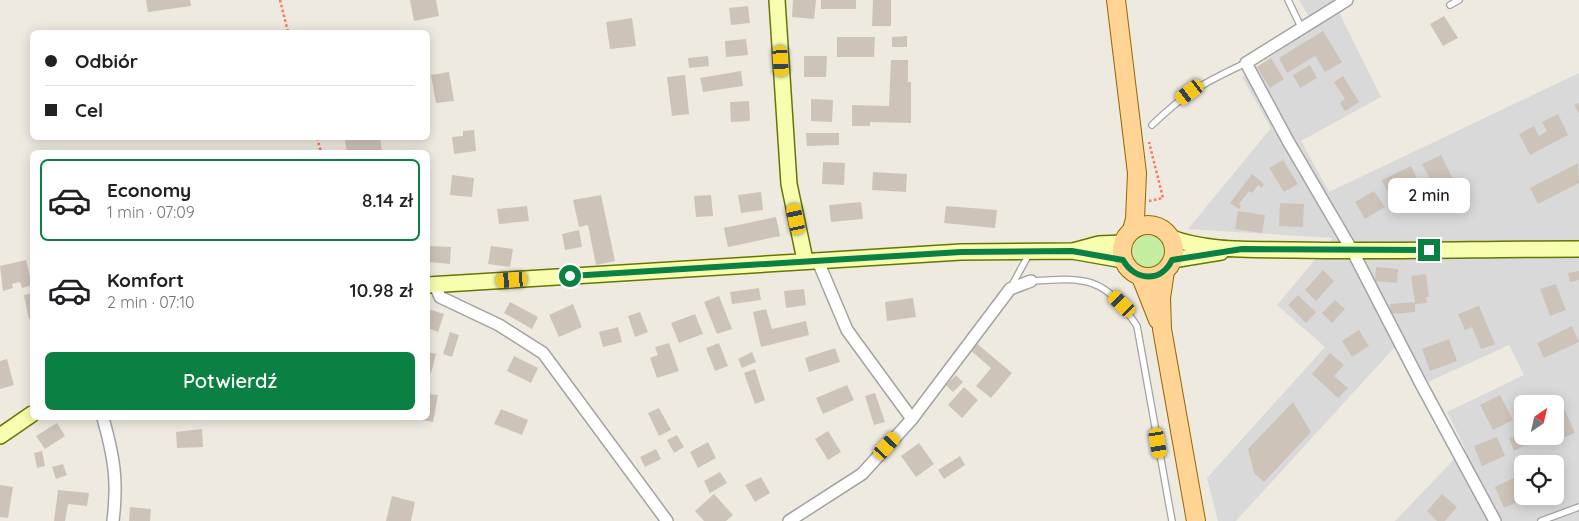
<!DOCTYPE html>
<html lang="pl">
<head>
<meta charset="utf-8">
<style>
  :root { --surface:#fff; --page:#f2f2f2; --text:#202124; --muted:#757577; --line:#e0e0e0; --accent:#0b8043 }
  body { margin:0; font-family:Quicksand,sans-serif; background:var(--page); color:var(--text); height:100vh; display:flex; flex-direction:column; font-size:19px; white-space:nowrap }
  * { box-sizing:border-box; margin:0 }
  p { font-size:16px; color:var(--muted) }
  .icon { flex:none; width:28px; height:28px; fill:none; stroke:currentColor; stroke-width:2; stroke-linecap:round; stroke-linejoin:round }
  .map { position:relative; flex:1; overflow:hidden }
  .drawer { position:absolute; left:30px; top:150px; width:400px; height:270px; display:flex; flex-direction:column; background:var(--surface); border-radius:8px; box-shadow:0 2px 12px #0003 }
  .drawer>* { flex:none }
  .top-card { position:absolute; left:30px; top:30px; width:400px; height:110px; border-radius:8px; box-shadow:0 2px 12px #0003; display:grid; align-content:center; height:110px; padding:0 15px; background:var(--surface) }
  .needle { width:32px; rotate:34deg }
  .controls { position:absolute; left:1514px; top:395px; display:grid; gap:10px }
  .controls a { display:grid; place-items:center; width:50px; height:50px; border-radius:8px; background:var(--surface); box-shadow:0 2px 12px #0003; font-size:25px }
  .end { position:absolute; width:22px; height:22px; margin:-11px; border:6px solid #0b8043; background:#fff; box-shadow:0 0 0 2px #fff }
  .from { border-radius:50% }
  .bubble { position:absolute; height:35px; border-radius:8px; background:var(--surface); box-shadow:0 2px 12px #0003; font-size:16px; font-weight:600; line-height:35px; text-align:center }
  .car { position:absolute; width:15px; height:30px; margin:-15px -8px; border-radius:6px; box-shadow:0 0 4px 1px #0007; background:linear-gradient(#f5c518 24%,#345 0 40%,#f5c518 0 76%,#345 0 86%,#f5c518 0) }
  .top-card b { display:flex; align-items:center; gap:18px; height:48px; font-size:19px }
  .top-card b+b { border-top:1px solid var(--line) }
  .top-card i { width:12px; height:12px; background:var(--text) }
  ul { padding:9px 0 0; list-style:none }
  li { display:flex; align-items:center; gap:15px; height:82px; margin:0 10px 8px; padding:0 5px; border:2px solid transparent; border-radius:8px }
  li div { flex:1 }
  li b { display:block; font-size:19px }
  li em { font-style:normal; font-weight:600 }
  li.selected { border-color:var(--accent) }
  li>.icon { width:45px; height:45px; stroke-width:1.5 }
  .action { display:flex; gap:10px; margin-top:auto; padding:10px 15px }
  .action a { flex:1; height:58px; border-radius:8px; background:var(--accent); color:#fff; font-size:20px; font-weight:600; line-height:58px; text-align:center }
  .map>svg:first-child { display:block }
</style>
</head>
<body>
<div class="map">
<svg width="1579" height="521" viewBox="0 0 1579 521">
  <rect width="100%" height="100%" fill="#eeeae0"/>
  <!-- residential -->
  <path fill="#dad9d9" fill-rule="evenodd" d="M1299 0H1333L1381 97 1301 141 1329 192 1579 73V521H1395L1465 448 1447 412 1524 375 1509 345 1428 382 1404 337 1236 521H1218L1207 478 1325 347 1277 305 1333 238 1188 229 1271 128 1242 77 1314 26ZM1522 404H1555V436H1522ZM1522 464H1555V496H1522Z"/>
  <!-- grass -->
  <path fill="#c5eda2" d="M1129 251a19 19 0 1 1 38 0a19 19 0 1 1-38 0Z"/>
  <!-- building -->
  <path fill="#cec3b9" d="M146 0H190L191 6 148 12Z
    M410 0H436L439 16 414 21Z
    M793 0H816L814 19 792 17Z
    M821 0H856V9H821Z
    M873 0H891V26H872Z
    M748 6 750 23 731 25 729 8Z
    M1444 16 1458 38 1443 46 1430 24Z
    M632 18 636 46 610 49 606 22Z
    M1323 31 1342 62 1325 72 1315 56 1287 73 1279 58Z
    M907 36V47H892V37Z
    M837 37H875L874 57H837Z
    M746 39 748 55 726 57 725 41Z
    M708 56 709 66 689 68 688 58Z
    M804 56H827L826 77H804Z
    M1271 58 1284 79 1270 88 1257 67Z
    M891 60H908V82H911V123L870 122V126H852V105L889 106Z
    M1310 65 1317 78 1300 88 1293 75Z
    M741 71 743 86 703 92 700 78Z
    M449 72 454 101 436 103 431 75Z
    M685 75 689 114 672 116 667 77Z
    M1343 76 1359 102 1345 111 1340 103 1345 99 1334 82Z
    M811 99 833 100 832 122 811 121Z
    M749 101 750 121 731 122 730 102Z
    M1579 103V114L1574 105Z
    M1558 114 1568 135 1530 155 1519 134 1534 126 1539 136 1547 131 1542 122Z
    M474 130 476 151 454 154 452 137 463 136V131Z
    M806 133H839V145L807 146Z
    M363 138H380L382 152H347L345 140Z
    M1441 155 1456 185 1438 194 1422 164Z
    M1283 160 1298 184 1284 192 1269 168Z
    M823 162 845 163 844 185 822 184Z
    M1578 163 1579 183 1538 204 1530 188Z
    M1411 166 1419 183 1390 197 1382 180Z
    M873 172 907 174 906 192 872 190Z
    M1252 174 1264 184 1262 188 1258 185 1252 193 1249 191 1239 204 1241 206 1239 209 1230 203Z
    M452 175 474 178 472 197 450 195Z
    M1374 191 1385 207 1365 219 1355 202Z
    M761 192 763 210 741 213 738 195Z
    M601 195 615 261 596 265 588 225 579 227 573 200Z
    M711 195 713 216 696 217 694 196Z
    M861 202 863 219 831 222 829 205Z
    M1280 203 1304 204 1303 227 1279 226Z
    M527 206 529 221 499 224 497 209Z
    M946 206 997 210 995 228 944 223Z
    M1238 211 1265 215 1262 233 1235 229Z
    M776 217 780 236 728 247 724 228Z
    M579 230 582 247 565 250 562 234Z
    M429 246 451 247 450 264 428 262Z
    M491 246 513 249 510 267 488 264Z
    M26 260 32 285 22 288 20 282 12 284 13 288 3 291 0 266Z
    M1376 267 1398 269 1397 283 1375 281Z
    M1323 270 1334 281 1316 301 1305 290Z
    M1579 271V280L1570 282 1568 273Z
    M1426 274 1429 297H1426L1427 303 1415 304V312L1391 314 1390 304 1415 302 1411 276Z
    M1556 284 1566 310 1550 316 1540 289Z
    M759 288 761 300 732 304 730 292Z
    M804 289 806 305 786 308 784 291Z
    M32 293V318L29 319 24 295Z
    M1298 295 1316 312 1306 323 1288 305Z
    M719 296 732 329 717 334 704 302Z
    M913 298 916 317 887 321 885 302Z
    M1335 300 1345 309 1332 323 1322 313Z
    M510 302 538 317 532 329 504 313Z
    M573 304 582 327 559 337 549 315Z
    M1479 306 1495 344 1481 349 1472 327 1465 330 1458 314Z
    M428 309 444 314 438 332 428 328Z
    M766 309 772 329 806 321 809 335 761 347 753 312Z
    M640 312 648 332 635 337 628 316Z
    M695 314 703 334 679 343 671 323Z
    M1572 326 1579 342 1544 358 1537 343Z
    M618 327 622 342 603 347 599 332Z
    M1359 330 1369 346 1352 357 1342 341Z
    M450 332 459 335 452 357 443 354Z
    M1449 339 1457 361 1430 371 1422 349Z
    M975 342 1012 373 991 398 976 386 991 368 969 349Z
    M669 343 679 371 657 378 650 358 658 355 655 347Z
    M719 343 728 366 715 371 706 348Z
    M835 348 840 362 809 372 805 358Z
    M428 352 436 354 431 373 428 372Z
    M752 352 756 362 742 368 738 359Z
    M1330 353 1344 365 1334 376 1348 388 1338 398 1312 374Z
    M514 356 538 368 531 383 507 371Z
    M7 359 14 385 0 389V361Z
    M755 369 765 400 755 404 744 373Z
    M956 375 963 382 953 392 946 385Z
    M847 385 854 400 823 414 816 398Z
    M964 387 978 400 962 418 948 405Z
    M875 393 885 422 874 425 865 396Z
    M428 394 438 395 433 422 416 419V418H428Z
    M1500 395 1513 420 1493 430 1480 405Z
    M1293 402 1311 432 1264 482 1254 473 1248 449Z
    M1563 406 1575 433 1551 443 1549 436H1555V410Z
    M659 408 671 430 659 436 648 413Z
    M501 409 528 420 522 435 494 424Z
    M57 423 65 436 45 449 36 436Z
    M202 429 203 447 177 448 176 432Z
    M828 431 841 452 828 460 815 439Z
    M677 435 684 447 674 453 667 440Z
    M1517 435 1520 439V444L1525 442 1526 445 1514 451 1509 438Z
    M1497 437 1505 456 1482 466 1474 446Z
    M708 442 716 458 698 468 690 452Z
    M919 443 934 464 916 477 901 456Z
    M656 449 661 459 645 467 640 457Z
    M42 451 45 466 37 468 34 453Z
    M960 456 965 465 944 479 938 470Z
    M63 464 67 475 56 479 52 467Z
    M720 472 727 483 710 493 704 481Z
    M1522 474V496H1531L1504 508 1495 487Z
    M761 477 770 493 755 502 745 485Z
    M0 485 13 487 8 518 0 517Z
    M58 490 89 493 87 506 68 504 65 521H54Z
    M714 494 733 515 726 521H704L695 511Z
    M1442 494 1457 507 1445 521H1437L1427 511Z
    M392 496 415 502 411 521H386Z
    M130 507 151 509 150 521H129Z"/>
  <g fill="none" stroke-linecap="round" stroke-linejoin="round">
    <!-- lane casing -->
    <g stroke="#a3a3a3" stroke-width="8">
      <path id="lane" d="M1288 0 1302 29
        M1450 5 1459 0
        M1152 125C1185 93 1205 82 1246 63
        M1031 281C1088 277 1104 277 1137 326L1172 521
        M1011 287 1029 254
        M1541 521 1579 507"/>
    </g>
    <!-- street casing -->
    <g stroke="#a3a3a3" stroke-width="14">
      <path id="street" d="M1347 0 1246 63 1288 141 1353 252 1421 384 1495 521
        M817 259 847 330 912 419 1010 289 1031 281
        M435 285 440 297 499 325 543 353 667 521
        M103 418C114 457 118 480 113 521
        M789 521 862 474 912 419"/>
    </g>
    <!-- secondary casing -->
    <g stroke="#667600" stroke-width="18">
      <path id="secondary" d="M777 0 789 184 805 260
        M1169 237C1207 252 1253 249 1294 250 1389 252 1484 249 1579 249
        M1073 251 1099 244 1123 243
        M1172 260 1221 252
        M428 285 961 252 1072 251 1123 260
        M0 436 32 414"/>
    </g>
    <!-- primary casing -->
    <g stroke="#946600" stroke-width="20">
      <path id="primary" d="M1116 0 1137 173 1135 219 1132 230
        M1122 251a26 26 0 1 1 52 0a26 26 0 1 1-52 0Z
        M1165 271 1161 298 1162 329 1196 521
        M1141 277 1158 320"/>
    </g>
    <!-- path -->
    <path stroke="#ff7561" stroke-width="2.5" stroke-dasharray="2.5 2.5" stroke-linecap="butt" d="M280 0 288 32
      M317 138 321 152
      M1149 201 1163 198 1149 142"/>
    <!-- lane -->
    <use href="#lane" stroke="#fff" stroke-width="5.5"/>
    <!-- street -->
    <use href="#street" stroke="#fff" stroke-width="11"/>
    <!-- secondary -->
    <use href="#secondary" stroke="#f8feaf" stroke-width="15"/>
    <!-- primary -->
    <use href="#primary" stroke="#ffd495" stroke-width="18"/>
  </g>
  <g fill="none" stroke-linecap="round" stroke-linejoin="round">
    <!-- route -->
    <path stroke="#0b8043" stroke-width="6" d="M570 276 961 252 1072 251 1123 260C1135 281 1161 283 1172 260L1242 249 1429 250"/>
  </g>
</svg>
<div class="controls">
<a><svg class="needle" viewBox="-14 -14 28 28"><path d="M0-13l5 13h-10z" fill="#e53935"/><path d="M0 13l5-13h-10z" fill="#757577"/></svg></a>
<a><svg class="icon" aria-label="locate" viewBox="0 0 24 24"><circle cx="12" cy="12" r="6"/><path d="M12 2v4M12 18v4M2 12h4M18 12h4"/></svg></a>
</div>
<i class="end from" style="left:570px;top:276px"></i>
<i class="end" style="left:1429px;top:250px"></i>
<div class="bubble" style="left:1388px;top:178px;width:82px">2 min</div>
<i class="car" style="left:781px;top:61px;rotate:176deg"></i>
<i class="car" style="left:1190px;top:92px;rotate:233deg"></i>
<i class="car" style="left:796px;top:219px;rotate:348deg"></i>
<i class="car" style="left:512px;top:280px;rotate:266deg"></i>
<i class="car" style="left:1122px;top:304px;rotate:314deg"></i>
<i class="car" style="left:1158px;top:443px;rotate:170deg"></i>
<i class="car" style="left:887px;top:446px;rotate:42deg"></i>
<div class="top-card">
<b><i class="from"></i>Odbiór</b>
<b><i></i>Cel</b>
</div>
<section class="drawer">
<ul>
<li class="selected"><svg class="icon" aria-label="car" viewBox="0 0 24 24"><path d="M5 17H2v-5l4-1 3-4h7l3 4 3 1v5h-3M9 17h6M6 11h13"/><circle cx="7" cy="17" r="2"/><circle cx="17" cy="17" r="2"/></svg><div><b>Economy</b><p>1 min · 07:09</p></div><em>8.14 zł</em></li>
<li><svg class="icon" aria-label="car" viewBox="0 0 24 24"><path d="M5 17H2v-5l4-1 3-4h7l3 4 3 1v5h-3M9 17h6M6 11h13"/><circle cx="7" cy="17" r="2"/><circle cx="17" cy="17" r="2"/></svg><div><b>Komfort</b><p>2 min · 07:10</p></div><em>10.98 zł</em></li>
</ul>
<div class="action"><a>Potwierdź</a></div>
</section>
</div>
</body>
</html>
